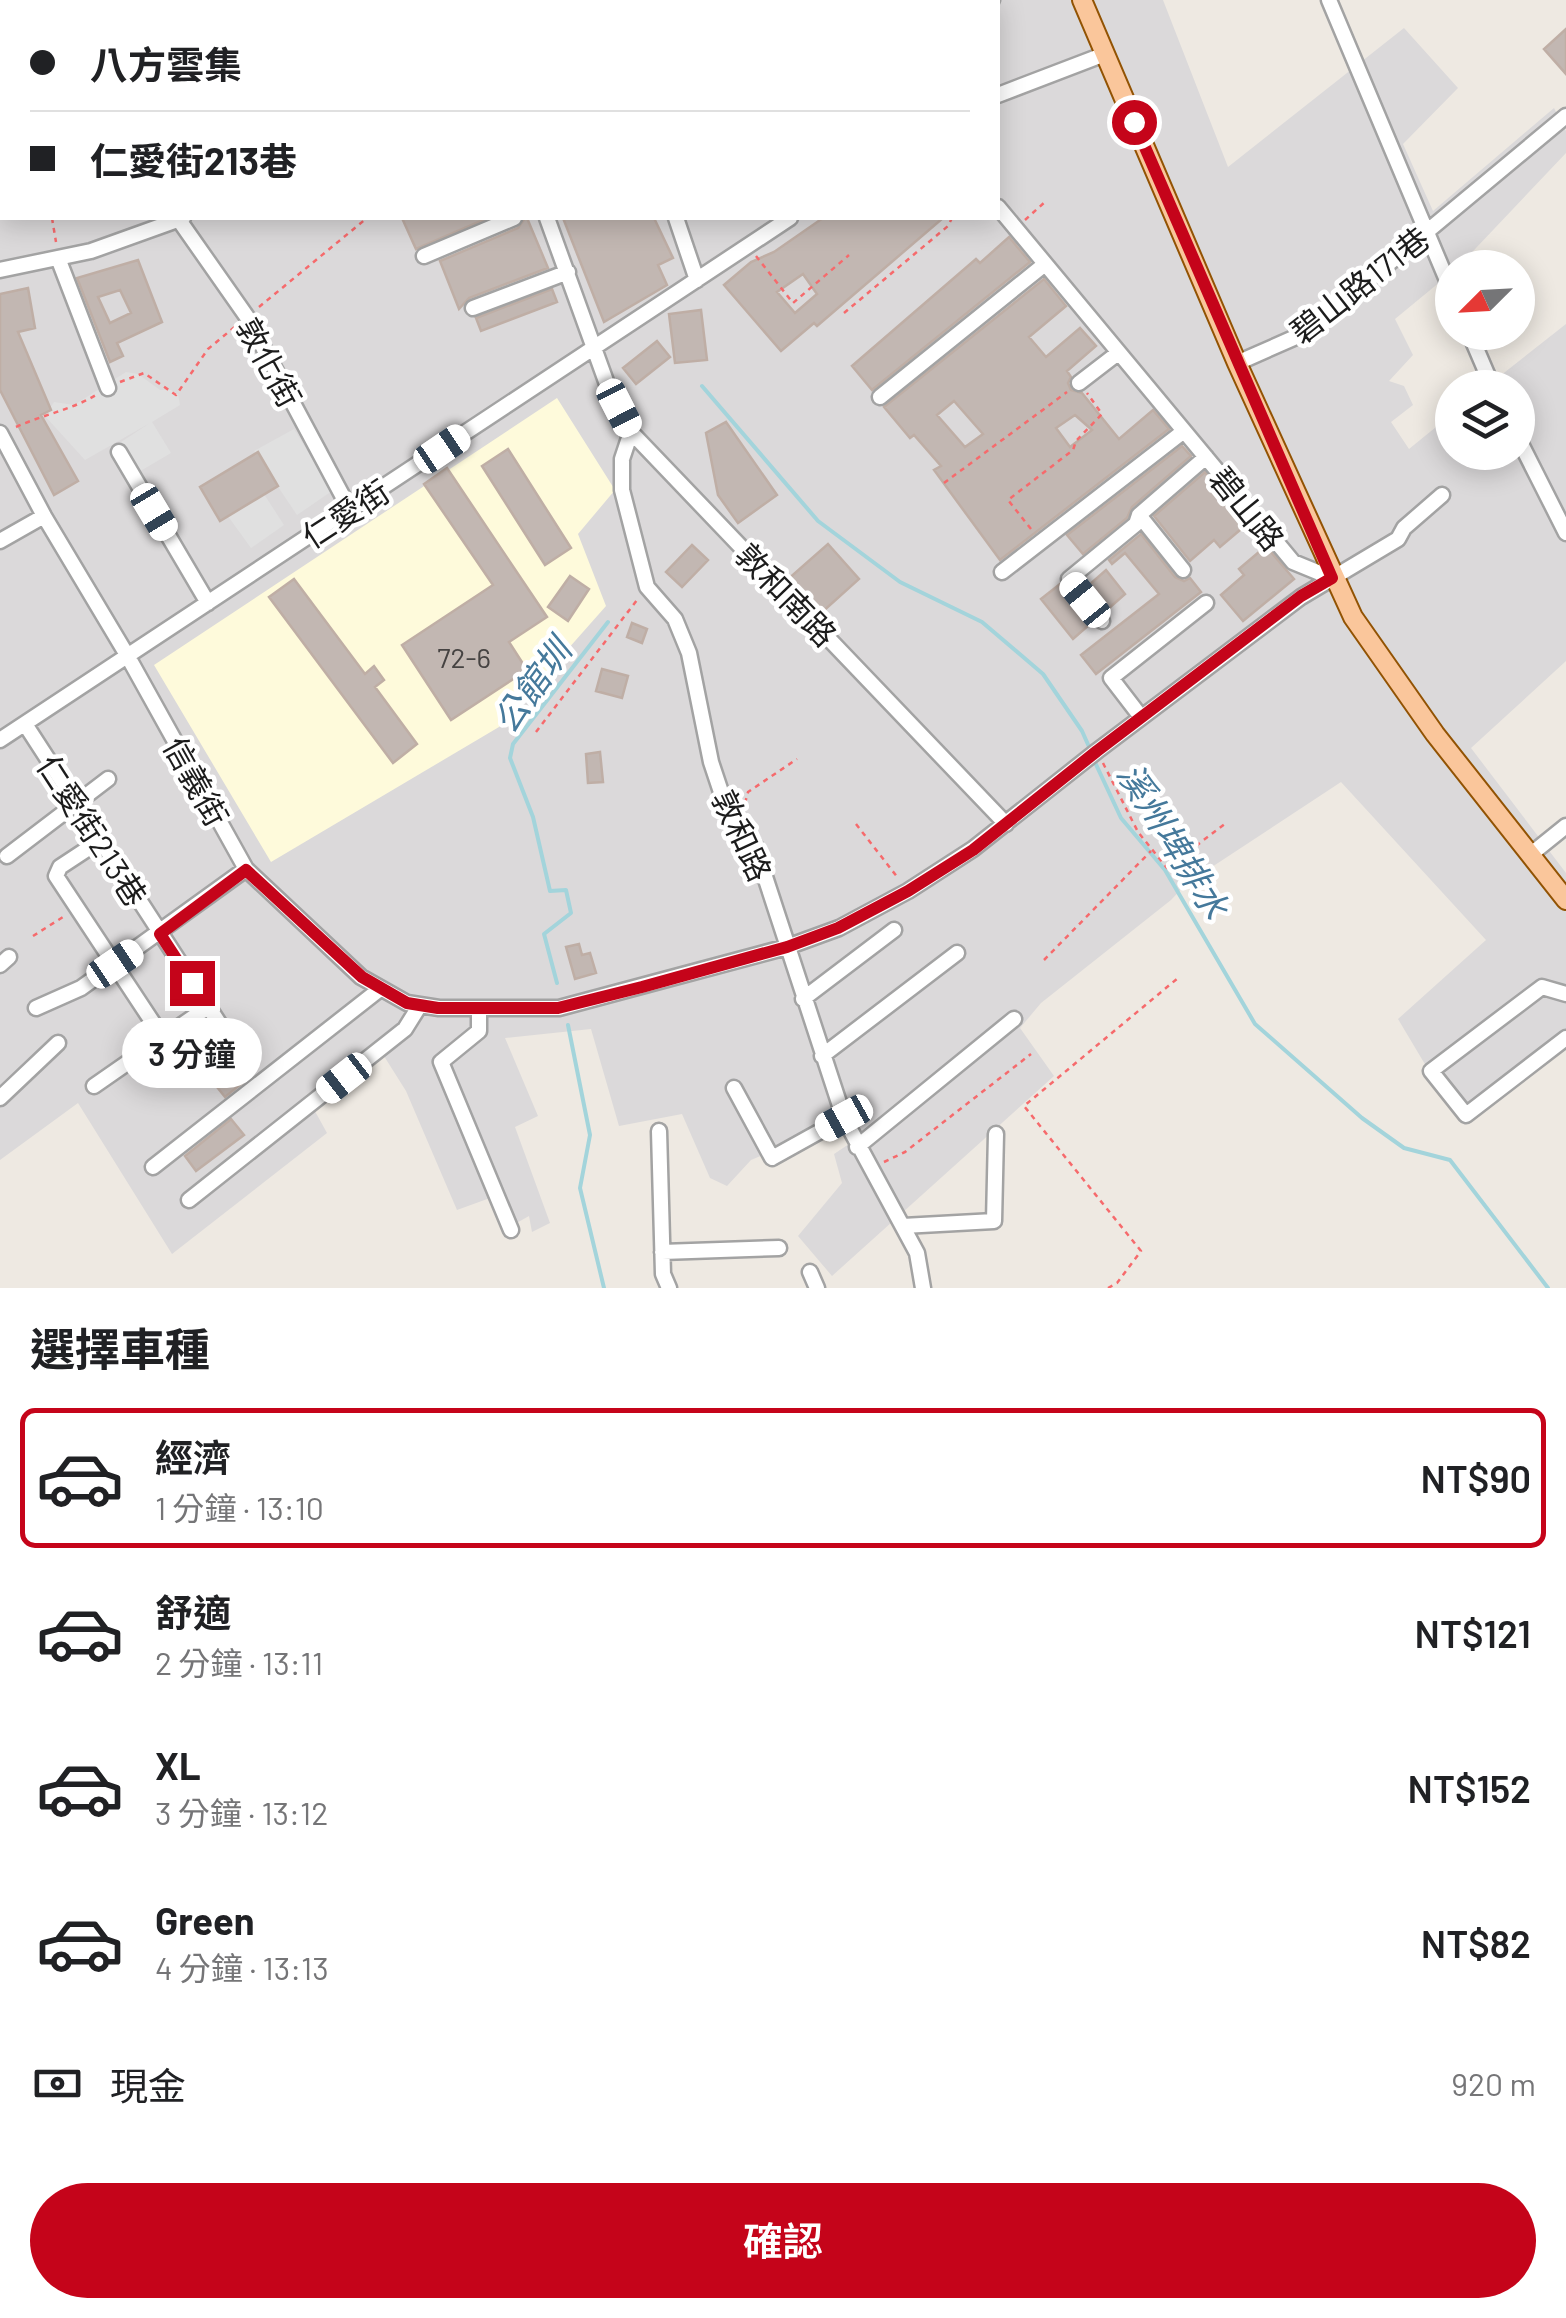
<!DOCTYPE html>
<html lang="zh-TW">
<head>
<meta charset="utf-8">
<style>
  :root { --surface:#fff; --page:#f2f2f2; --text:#202124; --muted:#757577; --line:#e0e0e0; --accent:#c5041a }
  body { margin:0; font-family:Barlow,"Noto Sans TC",sans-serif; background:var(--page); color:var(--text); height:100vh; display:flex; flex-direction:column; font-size:38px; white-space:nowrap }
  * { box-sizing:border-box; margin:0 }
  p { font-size:32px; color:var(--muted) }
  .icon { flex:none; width:55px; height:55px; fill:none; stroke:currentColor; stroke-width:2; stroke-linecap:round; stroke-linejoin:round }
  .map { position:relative; height:1288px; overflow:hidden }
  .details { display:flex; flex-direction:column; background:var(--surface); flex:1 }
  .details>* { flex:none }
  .top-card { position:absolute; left:0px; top:0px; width:1000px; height:220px; box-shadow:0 5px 25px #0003; display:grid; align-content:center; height:220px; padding:0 30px; background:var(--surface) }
  .needle { width:65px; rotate:246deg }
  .fabs { position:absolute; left:1435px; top:250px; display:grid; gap:20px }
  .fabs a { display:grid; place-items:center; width:100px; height:100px; border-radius:50%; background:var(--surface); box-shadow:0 5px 25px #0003; font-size:50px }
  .end { position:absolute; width:45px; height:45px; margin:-22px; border:12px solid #c5041a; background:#fff; box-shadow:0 0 0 5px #fff }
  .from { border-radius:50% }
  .bubble { position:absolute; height:70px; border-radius:35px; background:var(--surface); box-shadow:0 5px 25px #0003; font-size:32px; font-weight:600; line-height:70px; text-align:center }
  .car { position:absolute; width:30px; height:60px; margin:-30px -15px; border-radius:12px; box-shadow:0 0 8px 2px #0007; background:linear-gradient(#fff 24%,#345 0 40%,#fff 0 76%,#345 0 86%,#fff 0) }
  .top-card b { display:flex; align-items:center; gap:35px; height:95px; font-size:38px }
  .top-card b+b { border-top:2px solid var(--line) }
  .top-card i { width:25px; height:25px; background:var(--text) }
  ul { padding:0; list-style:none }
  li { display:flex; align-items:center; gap:30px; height:140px; margin:0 20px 15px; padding:0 10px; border:5px solid transparent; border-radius:15px }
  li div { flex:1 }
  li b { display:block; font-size:38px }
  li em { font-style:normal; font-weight:600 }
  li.active { border-color:var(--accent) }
  li>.icon { width:90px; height:90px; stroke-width:1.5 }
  h2 { padding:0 30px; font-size:45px; line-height:120px }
  .pay { display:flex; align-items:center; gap:25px; height:110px; padding:0 30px; font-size:38px }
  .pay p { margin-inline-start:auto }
  .cta { display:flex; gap:20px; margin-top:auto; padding:20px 30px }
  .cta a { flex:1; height:115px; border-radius:60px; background:var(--accent); color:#fff; font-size:40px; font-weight:600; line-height:115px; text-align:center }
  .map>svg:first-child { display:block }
</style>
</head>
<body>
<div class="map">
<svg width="1566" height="1288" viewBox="0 0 1566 1288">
  <rect width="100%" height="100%" fill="#eee9e2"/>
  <!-- residential -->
  <path fill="#dbd9da" d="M22 0H1163L1228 167 1404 28 1458 88 1403 144 1433 211 1554 108 1566 131V153L1458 267 1452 268V272L1395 319 1413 355 1389 381 1404 386 1413 405 1391 422 1409 449 1452 414V452H1518V388L1486 387 1566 324V661L1471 748 1566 873V1031L1457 1118 1398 1019 1486 940 1341 782 1186 884 1171 900 1041 1003 1020 1028 1054 1076 832 1276 798 1236 842 1183 834 1154 849 1144 837 1123 751 1160 727 1186 710 1178 682 1114 619 1126 591 1029 505 1038 538 1116 515 1127 550 1223 532 1232 529 1216 513 1225 501 1194 457 1210 406 1091 377 1045 306 1095 327 1133 172 1254 78 1103 0 1160V4H2V218H998V2H9Z"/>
  <!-- education -->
  <path fill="#fefadb" d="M557 398 615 490 578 534 606 606 499 727 271 862 154 665Z"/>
  <!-- parking -->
  <path fill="#e0e0e0" d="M126 372 138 374 160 390H171L178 394 180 405 152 422 171 453 137 473 118 444 150 423 85 460 45 416 54 402 74 405Z
    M294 429 332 491 297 515 254 451Z
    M260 488 284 525 251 548 225 512Z"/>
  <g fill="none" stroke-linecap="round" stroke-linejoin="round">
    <!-- stream -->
    <path stroke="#a3d4db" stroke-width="4" d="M702 386 818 521 900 582 982 622 1043 674 1082 731 1090 749
      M1093 758 1121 818 1165 870 1255 1024 1362 1118 1404 1148 1450 1160 1548 1288
      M557 983 544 934 571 913 566 890 550 891 533 817 510 758 513 744 608 622
      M568 1025 590 1135 580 1188 604 1288"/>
  </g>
  <!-- building -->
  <path fill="#c2b7b2" stroke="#bfaea5" stroke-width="2.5" fill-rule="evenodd" d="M1566 29V74L1544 49Z
    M402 218H488L416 249Z
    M525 218H527L548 268 469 298 459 309 440 261 518 228Z
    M563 218H654L673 258 658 265 667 285 604 322Z
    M823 218H943L817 326 814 323 781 351 724 285 751 262 774 252ZM803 274 817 294 795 313 777 292Z
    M1009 237 1030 262 872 390 852 366 976 259 980 263Z
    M138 260 162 322 117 343 123 356 110 362 77 278ZM120 290 131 313 110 323 98 297Z
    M1044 279 1066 306 1029 337 1046 357 1080 328 1096 346 1067 371 1071 377 1068 383 1071 390 1082 393 1119 439 1153 410 1169 429 1000 560 934 470 941 466 914 435 910 438 884 407ZM954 401 983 434 965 447 937 415ZM1075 415 1092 430 1070 447 1056 428Z
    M28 288 35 328 18 332 51 410 41 415 78 481 54 495 0 390V294Z
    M552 289 557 302 481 331 476 318Z
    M701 310 707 360 675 363 669 314Z
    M657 341 670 357 636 384 623 368Z
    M726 422 777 495 738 523 718 495 706 433Z
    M1182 446 1191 456 1132 507 1127 518 1083 554 1067 535Z
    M508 449 571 548 545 565 482 466Z
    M258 452 278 486 220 521 200 487Z
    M447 468 547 617 509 642 527 670 451 720 402 645 493 585 424 484Z
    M1205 472 1247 524 1220 547 1214 540 1190 561 1154 516Z
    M1141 534 1175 577 1184 581 1190 578 1201 592 1096 674 1081 655 1159 594 1125 553 1112 564 1109 560Z
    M828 544 859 579 820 614 787 580Z
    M692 545 708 560 682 587 666 572Z
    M1266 546 1294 579 1243 621 1221 595 1244 575 1239 569Z
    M1106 570 1125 594 1107 610 1088 586Z
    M570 576 589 589 568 621 548 607Z
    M294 579 365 674 374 666 384 680 375 687 417 744 393 763 269 597Z
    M1060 584 1090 624 1073 639 1041 599Z
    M632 623 647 629 642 643 627 637Z
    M602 669 628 676 622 698 596 691Z
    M600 752 603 782 588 783 586 754Z
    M579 944 582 955 590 953 596 973 575 979 566 947Z
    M239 1070 246 1080 225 1097 217 1087Z
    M231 1119 244 1135 196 1171 185 1156Z"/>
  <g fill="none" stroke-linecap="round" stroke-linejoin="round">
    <!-- minor casing -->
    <g stroke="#a3a3a3" stroke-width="19">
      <path id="minor" d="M432 0 433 2
        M508 0 511 2
        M593 0 597 2
        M910 0V2
        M1329 0 1452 292
        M324 2 327 0
        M655 2 658 0
        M762 2 765 0
        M863 2 868 0
        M989 2 992 0
        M0 64 2 62
        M0 90 2 94
        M998 95 1105 54
        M998 207 1293 562 1332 578
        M547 218 607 384 631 432 1006 824
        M676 218 697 280
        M179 220 247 317 350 510
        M424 256 514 218
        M58 258 108 388
        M0 270 91 251 183 218
        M473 308 568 272
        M1469 332 1493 388
        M1237 363 1305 333 1566 116
        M1079 383 1118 353
        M880 397 1045 264
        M631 432 622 459V490L647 587 675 619 689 653 711 762 723 798 755 846 844 1118 917 1253 923 1288
        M0 433 44 516 127 655 246 869 361 977 407 1003 439 1008H559L787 947 839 928 908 891 973 849 1097 751 1301 597 1398 539 1404 528 1442 495
        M1518 438 1566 533
        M119 452 208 603
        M1139 515 1183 570
        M0 541 44 516
        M1002 572 1184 431
        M1102 621 1069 579 1136 524 1139 515 1206 457
        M1141 717 1111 678 1206 603
        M25 724 228 1037
        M0 740 790 218
        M1530 855 1566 826
        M7 856 108 779
        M0 965 9 957
        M1566 994 1542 987 1431 1071 1466 1115 1566 1038
        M803 999 894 930
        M36 1008 81 988 246 869
        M479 1009V1031L441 1062 511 1230
        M163 1038 208 1007
        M822 1056 957 953
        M94 1086 163 1038 56 876 60 867 101 840
        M734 1088 772 1158 844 1118
        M0 1098 58 1043
        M659 1131 663 1274 669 1288
        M857 1147 1014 1019
        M153 1167 380 989
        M189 1200 405 1029 420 1005
        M903 1226 994 1221 996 1134
        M662 1252 779 1248
        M810 1272 817 1288"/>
    </g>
    <!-- major casing -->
    <g stroke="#925303" stroke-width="22">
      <path id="major" d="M1082 0 1237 363 1353 617 1435 734 1566 900"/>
    </g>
    <!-- path -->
    <path stroke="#f66a6c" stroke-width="2.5" stroke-dasharray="5 5" stroke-linecap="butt" d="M52 218 56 242
      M1025 220 1046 201
      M756 256 793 303 849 255
      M259 307 367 218
      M844 313 948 226 952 218
      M120 382 144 373 176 395 208 349 237 325
      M16 427C42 415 71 410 96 395
      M944 483 1067 392
      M1031 529 1008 500 1073 450 1076 441 1102 414 1087 393
      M536 732 637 600
      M1103 763 1138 832 1167 868 1226 823
      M745 803 748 792 797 759
      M856 824 898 878
      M33 936 63 917
      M1044 960 1151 851
      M884 1162 905 1152 1031 1054
      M1108 1288 1117 1283 1141 1251 1024 1106 1178 978"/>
    <!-- minor -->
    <use href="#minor" stroke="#fff" stroke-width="14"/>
    <!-- major -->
    <use href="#major" stroke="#fac69b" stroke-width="18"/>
  </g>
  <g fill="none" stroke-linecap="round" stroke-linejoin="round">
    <!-- route -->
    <path stroke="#c5041a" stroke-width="12" d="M192 983 160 934 246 870 362 977 407 1003 438 1008H558L642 987 787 947 838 928 908 891 973 850 1097 751 1301 596 1332 578 1134 122"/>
  </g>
  <g text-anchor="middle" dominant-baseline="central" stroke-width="9" stroke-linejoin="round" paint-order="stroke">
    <!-- number labels -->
    <g font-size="28" fill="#464342">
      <text x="464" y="657">72-6</text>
    </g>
    <!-- street labels -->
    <g font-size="32" fill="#1c1c1c" stroke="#fff">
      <text transform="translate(1359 284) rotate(-38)">碧山路171巷</text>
      <text transform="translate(270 362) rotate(61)">敦化街</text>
      <text transform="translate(1248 508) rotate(51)">碧山路</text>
      <text transform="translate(345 513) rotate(-33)">仁愛街</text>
      <text transform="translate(787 594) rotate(46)">敦和南路</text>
      <text transform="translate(197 781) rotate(61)">信義街</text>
      <text transform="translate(93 830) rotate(57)">仁愛街213巷</text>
      <text transform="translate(743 835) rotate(65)">敦和路</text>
    </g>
    <!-- water labels -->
    <g font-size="35" font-style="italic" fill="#45799b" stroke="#fff">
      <text transform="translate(531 685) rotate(-54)">公館圳</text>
      <text transform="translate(1174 840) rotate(58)">溪州埤排水</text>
    </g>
  </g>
</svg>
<div class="fabs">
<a><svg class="needle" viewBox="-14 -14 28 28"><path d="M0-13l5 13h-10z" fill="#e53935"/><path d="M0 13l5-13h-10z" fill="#757577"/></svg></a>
<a><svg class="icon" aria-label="layers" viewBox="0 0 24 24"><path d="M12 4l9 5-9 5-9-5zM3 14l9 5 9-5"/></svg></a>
</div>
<i class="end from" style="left:1134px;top:122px"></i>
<i class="end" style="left:192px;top:983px"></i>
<div class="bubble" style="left:122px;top:1018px;width:140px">3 分鐘</div>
<i class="car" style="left:619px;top:408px;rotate:153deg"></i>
<i class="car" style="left:442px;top:449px;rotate:56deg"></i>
<i class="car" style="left:154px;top:512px;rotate:149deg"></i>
<i class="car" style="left:1085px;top:600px;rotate:321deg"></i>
<i class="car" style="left:115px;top:964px;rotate:56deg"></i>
<i class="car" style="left:344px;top:1078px;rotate:232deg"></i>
<i class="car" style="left:844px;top:1118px;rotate:241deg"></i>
<div class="top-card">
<b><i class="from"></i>八方雲集</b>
<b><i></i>仁愛街213巷</b>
</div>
</div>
<section class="details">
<h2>選擇車種</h2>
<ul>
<li class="active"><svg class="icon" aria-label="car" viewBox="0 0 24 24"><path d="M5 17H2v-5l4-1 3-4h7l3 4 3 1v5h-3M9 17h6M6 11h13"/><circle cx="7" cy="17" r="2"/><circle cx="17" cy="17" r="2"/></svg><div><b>經濟</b><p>1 分鐘 · 13:10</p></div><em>NT$90</em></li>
<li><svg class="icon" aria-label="car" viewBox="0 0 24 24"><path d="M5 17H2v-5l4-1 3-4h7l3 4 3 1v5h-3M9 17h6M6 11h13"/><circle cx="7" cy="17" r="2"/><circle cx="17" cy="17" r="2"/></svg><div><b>舒適</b><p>2 分鐘 · 13:11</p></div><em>NT$121</em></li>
<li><svg class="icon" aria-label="car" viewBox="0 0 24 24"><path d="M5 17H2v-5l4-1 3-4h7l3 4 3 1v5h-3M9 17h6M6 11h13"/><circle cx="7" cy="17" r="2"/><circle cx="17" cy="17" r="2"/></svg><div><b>XL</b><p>3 分鐘 · 13:12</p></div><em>NT$152</em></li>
<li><svg class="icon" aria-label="car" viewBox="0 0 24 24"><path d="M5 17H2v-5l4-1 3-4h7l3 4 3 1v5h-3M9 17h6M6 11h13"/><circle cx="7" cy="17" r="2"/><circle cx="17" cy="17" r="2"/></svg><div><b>Green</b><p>4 分鐘 · 13:13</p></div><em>NT$82</em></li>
</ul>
<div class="pay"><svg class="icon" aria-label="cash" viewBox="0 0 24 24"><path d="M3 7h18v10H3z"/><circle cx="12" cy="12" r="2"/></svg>現金<p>920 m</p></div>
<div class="cta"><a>確認</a></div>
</section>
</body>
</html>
